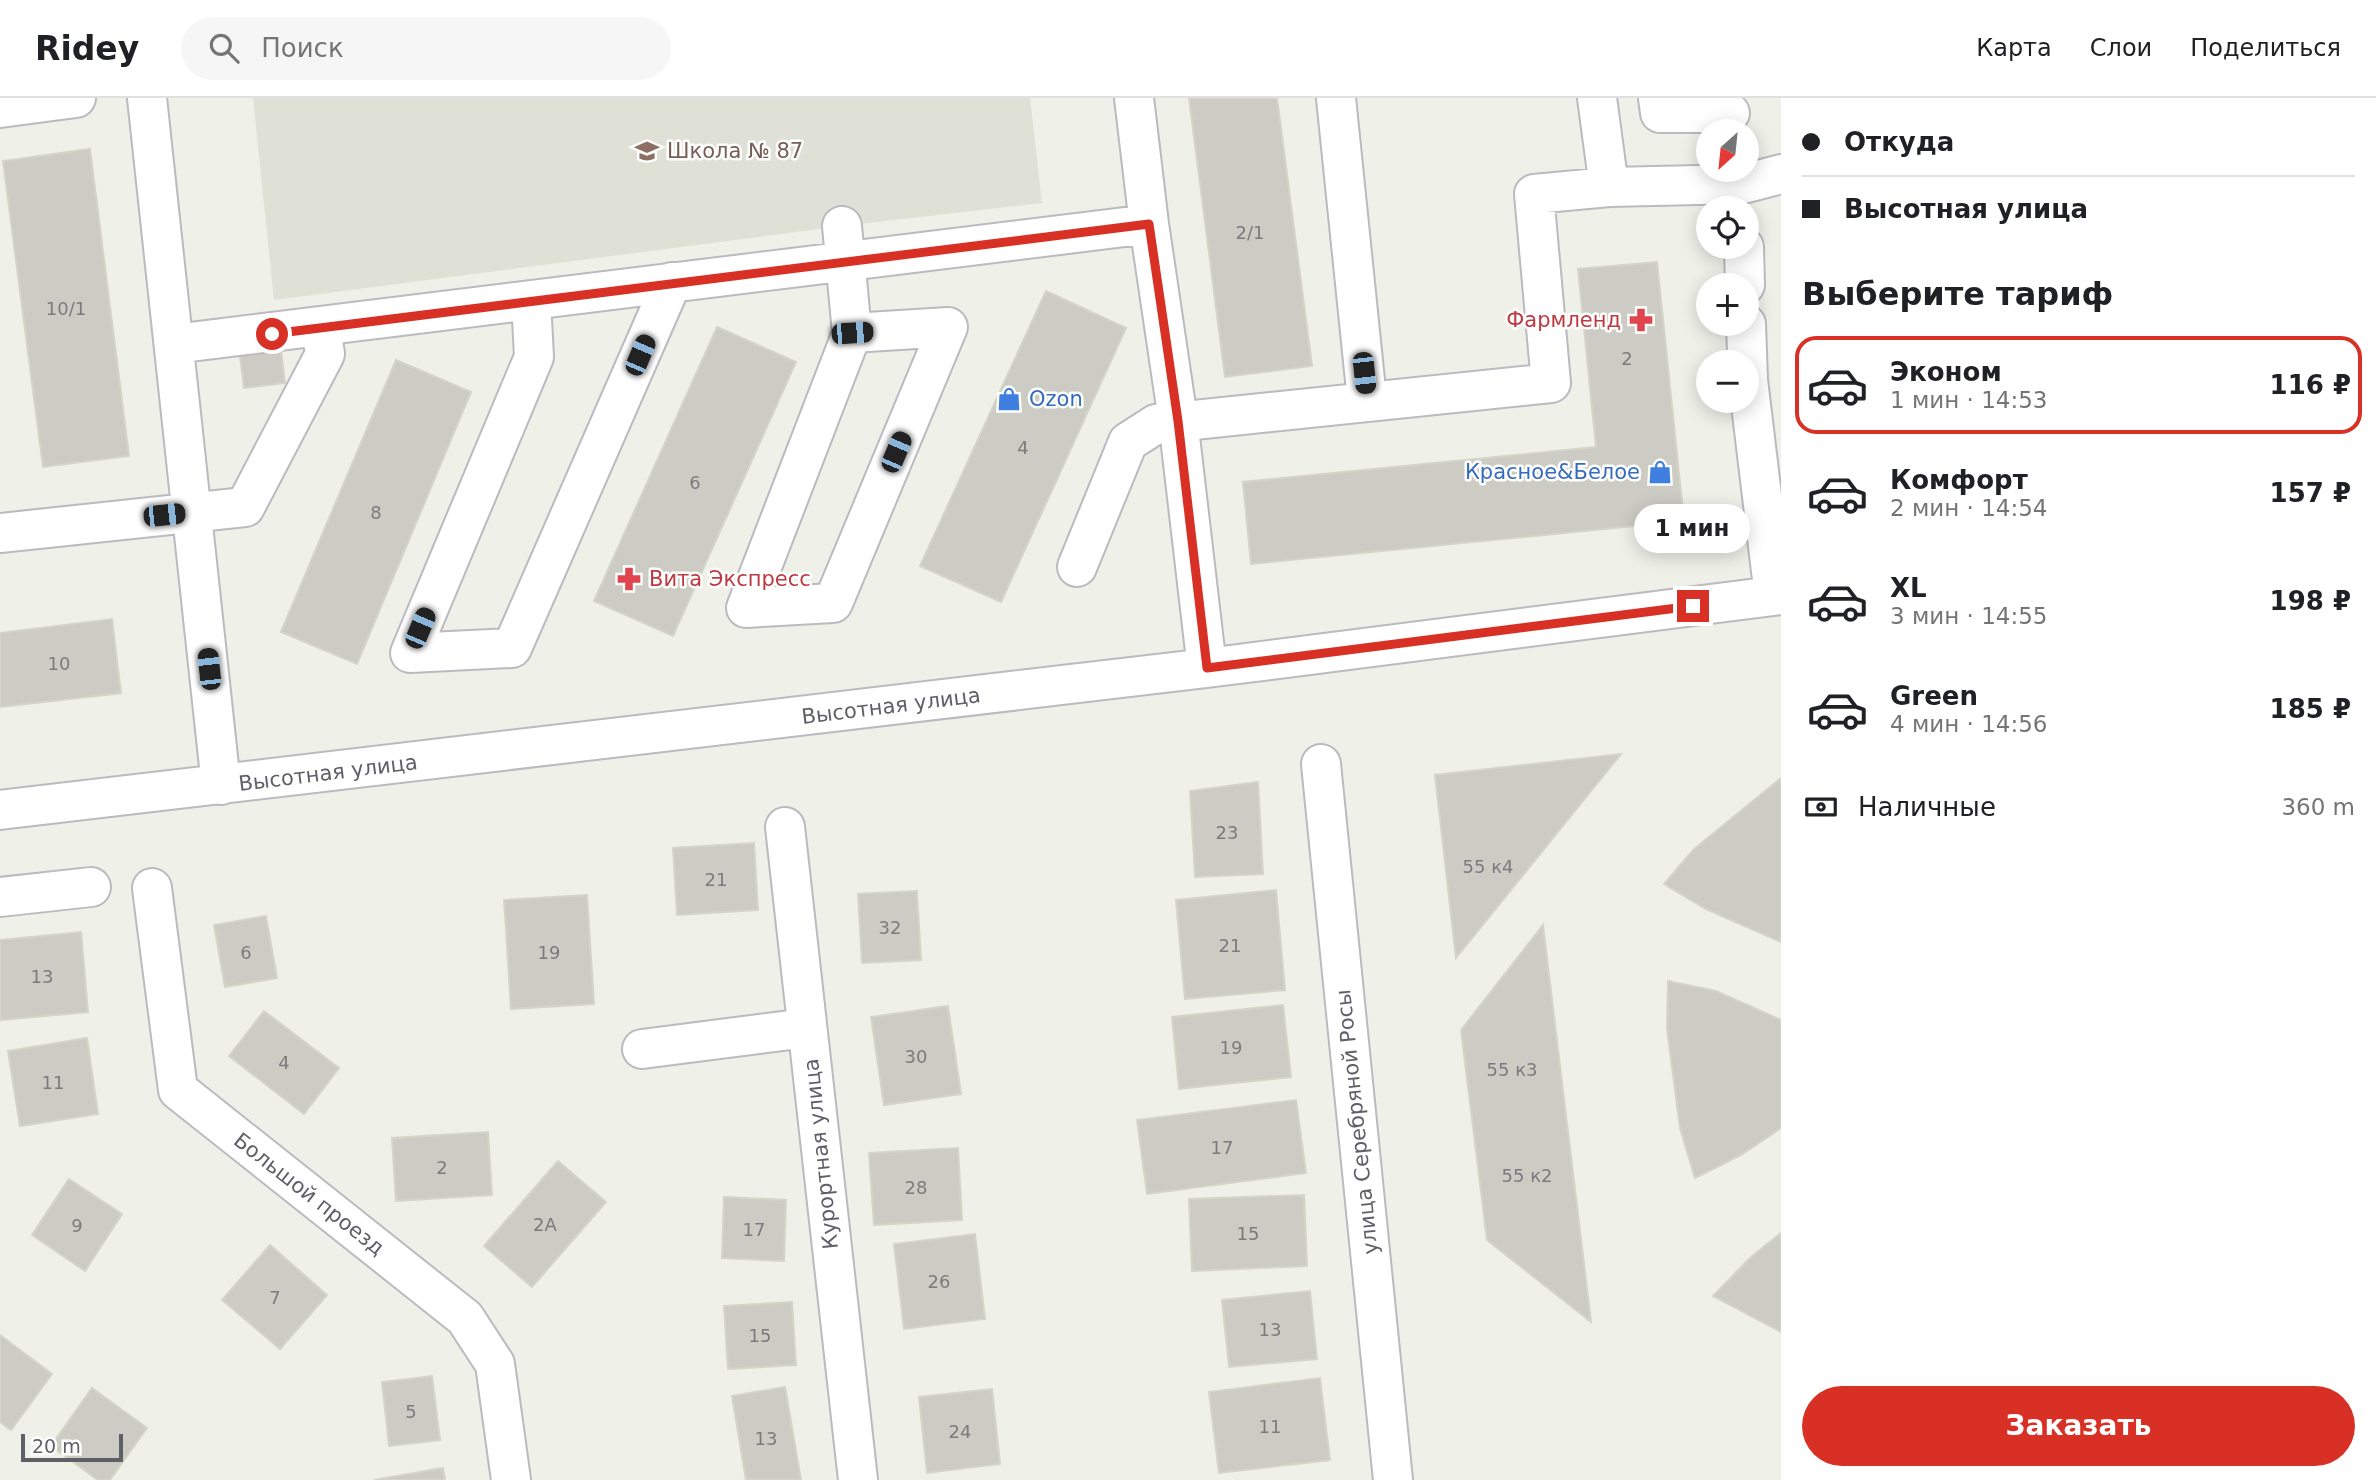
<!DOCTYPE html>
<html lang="ru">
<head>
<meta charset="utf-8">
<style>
  :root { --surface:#fff; --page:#f6f6f6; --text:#202124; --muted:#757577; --line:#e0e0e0; --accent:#d93025 }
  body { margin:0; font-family:"DejaVu Sans",sans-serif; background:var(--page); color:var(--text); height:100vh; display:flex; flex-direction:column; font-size:26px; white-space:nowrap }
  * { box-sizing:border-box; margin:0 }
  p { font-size:23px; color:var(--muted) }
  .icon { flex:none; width:38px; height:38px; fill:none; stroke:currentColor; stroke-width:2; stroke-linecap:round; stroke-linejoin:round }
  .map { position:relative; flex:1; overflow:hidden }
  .side { display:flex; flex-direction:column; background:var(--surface); width:595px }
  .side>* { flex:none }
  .top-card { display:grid; align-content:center; height:154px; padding:0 21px; background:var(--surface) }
  .needle { width:46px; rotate:207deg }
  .controls { position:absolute; left:1696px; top:21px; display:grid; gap:14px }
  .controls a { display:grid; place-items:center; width:63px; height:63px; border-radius:50%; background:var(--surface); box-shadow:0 4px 18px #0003; font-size:35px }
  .scale { position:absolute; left:21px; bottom:18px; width:102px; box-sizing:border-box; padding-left:7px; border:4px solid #5f6067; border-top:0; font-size:19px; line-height:24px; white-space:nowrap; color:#5f6067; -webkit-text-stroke:5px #fff; paint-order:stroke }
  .end { position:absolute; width:32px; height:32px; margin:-16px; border:9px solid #d93025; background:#fff; box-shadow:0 0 0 4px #fff }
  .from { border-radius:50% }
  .bubble { position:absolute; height:49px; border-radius:24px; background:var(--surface); box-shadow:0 4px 18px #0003; font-size:23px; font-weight:800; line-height:49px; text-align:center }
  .car { position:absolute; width:21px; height:42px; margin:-21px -10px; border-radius:9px; box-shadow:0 0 5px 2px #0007; background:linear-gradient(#222 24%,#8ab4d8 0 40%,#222 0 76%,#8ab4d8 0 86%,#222 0) }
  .top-card b { display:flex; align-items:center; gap:24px; height:66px; font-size:26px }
  .top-card b+b { border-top:2px solid var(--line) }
  .top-card i { width:18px; height:18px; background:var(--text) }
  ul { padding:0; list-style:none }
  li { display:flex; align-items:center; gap:21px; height:98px; margin:0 14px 10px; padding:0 7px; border:4px solid transparent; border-radius:21px }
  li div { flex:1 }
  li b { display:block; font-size:26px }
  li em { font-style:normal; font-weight:800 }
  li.selected { border-color:var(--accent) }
  li>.icon { width:63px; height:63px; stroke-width:1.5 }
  h2 { padding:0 21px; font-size:32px; line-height:84px }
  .pay { display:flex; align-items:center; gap:18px; height:77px; padding:0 21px; font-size:26px }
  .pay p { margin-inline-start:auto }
  .button { display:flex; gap:14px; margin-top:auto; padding:14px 21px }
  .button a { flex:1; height:80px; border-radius:42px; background:var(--accent); color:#fff; font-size:28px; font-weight:800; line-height:80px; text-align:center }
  header { display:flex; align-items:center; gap:42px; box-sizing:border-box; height:98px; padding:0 35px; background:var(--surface); border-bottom:2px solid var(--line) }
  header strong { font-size:33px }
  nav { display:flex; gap:38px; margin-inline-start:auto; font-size:24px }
  .search { width:490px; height:63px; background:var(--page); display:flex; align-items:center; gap:18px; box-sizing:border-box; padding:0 24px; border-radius:38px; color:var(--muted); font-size:26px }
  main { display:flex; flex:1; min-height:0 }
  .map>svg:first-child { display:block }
</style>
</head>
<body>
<header>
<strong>Ridey</strong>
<div class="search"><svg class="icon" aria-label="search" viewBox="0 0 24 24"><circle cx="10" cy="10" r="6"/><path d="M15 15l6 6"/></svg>Поиск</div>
<nav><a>Карта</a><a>Слои</a><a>Поделиться</a></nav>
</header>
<main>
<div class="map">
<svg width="1781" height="1382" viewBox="0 0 1781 1382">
  <rect width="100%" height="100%" fill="#eff0e8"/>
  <!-- education -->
  <path fill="#dfe0d6" d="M253 0H1030L1042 105 842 128 274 202Z"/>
  <!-- building -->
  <path fill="#ccccc4" stroke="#d4d5c6" stroke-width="2" d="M1189 0H1277L1312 268 1225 279Z
    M90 51 129 358 43 369 3 63Z
    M1657 164 1684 423 1251 466 1243 384 1596 349 1578 171Z
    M1046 193 1126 230 1001 504 920 468Z
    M717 229 796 264 673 538 594 503Z
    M281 252 285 285 244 290 240 258Z
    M396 262 471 294 357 566 281 534Z
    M112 521 121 595 0 609V535Z
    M1621 656 1456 860 1435 677Z
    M1781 680V844L1706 811 1664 786 1693 752Z
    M1258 684 1263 776 1195 779 1190 693Z
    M754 745 758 812 677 817 673 750Z
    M1276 792 1285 892 1185 901 1176 802Z
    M917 793 921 862 862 865 858 796Z
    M587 797 594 906 511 911 504 802Z
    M266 818 277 880 225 889 214 827Z
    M1543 827 1591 1224 1487 1142 1461 932Z
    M81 834 88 914 0 922V842Z
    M1668 883 1716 893 1781 922V1030L1741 1057 1695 1080 1680 1030 1667 931Z
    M1283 907 1291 979 1179 991 1172 919Z
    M948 908 961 996 884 1007 871 919Z
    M264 913 339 970 304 1016 229 958Z
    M87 940 98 1016 20 1028 8 953Z
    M1296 1002 1306 1075 1147 1096 1137 1022Z
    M488 1034 492 1097 396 1103 392 1040Z
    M958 1050 962 1122 874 1127 869 1055Z
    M558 1063 606 1104 532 1189 484 1148Z
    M69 1081 122 1116 85 1173 32 1137Z
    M1304 1097 1307 1168 1192 1173 1189 1101Z
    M724 1099 786 1102 784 1163 722 1160Z
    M1781 1135V1234L1713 1198 1751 1159Z
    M975 1136 985 1221 904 1231 894 1146Z
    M270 1147 327 1197 280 1251 222 1202Z
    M1310 1193 1317 1261 1229 1269 1222 1202Z
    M792 1204 796 1267 728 1271 724 1208Z
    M0 1237 52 1276 11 1332 0 1324Z
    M432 1278 440 1342 389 1348 382 1284Z
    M1320 1280 1330 1362 1219 1375 1209 1294Z
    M785 1289 801 1382H746L732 1298Z
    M92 1290 147 1330 110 1382H98L51 1348Z
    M992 1291 1000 1366 927 1375 919 1299Z
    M443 1370 445 1382H374Z"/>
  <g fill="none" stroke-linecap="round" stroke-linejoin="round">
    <!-- minor casing -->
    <g stroke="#babac0" stroke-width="42">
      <path id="minor" d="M147 0 221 687
        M1134 0 1149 126
        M1336 0 1367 302
        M1597 0 1609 89
        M1658 0 1660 15H1730
        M0 10 76 0
        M842 128 852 235 746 510 833 505 948 229 852 235
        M1744 149 1745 187
        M531 202 534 259 410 555 512 550 672 184
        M1746 226 1748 282 1774 498
        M174 246 1149 126 1178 322 1207 570
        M0 435 245 409 325 256 321 230
        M1077 469 1128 344 1156 326 1551 285 1534 96 1609 89 1743 86 1781 76
        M1321 666 1393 1382
        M0 712 1207 570 1781 497
        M785 729 858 1382
        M152 790 178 992 465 1220 495 1266 511 1382
        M0 799 91 789
        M642 951 806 930"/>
    </g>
    <!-- minor -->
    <use href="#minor" stroke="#fff" stroke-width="38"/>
  </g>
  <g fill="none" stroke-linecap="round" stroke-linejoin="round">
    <!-- route -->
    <path stroke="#d93025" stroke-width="9" d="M272 236 1149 126 1178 323 1207 570 1693 508"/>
  </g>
  <!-- icons -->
  <defs>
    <g id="school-bare" transform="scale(1.89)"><path d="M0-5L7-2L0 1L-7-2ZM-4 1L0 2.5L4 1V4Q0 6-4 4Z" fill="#8d6e63" stroke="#fff" stroke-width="2.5" paint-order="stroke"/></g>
    <g id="pharmacy-bare" transform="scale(1.89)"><path d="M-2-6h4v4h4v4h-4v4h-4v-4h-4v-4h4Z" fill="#e0444e" stroke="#fff" stroke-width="2.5" paint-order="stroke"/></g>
    <g id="shop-bare" transform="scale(1.89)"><path d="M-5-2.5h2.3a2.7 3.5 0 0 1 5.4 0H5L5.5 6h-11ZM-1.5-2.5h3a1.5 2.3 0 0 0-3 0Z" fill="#3f7fe0" stroke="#fff" stroke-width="2.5" paint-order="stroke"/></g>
  </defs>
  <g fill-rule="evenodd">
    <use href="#school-bare" x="647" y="53"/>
    <use href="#pharmacy-bare" x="1641" y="222"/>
    <use href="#shop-bare" x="1009" y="301"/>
    <use href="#shop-bare" x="1660" y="374"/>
    <use href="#pharmacy-bare" x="629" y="481"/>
  </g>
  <g text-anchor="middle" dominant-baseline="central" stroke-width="5" stroke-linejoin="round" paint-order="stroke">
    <!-- number labels -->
    <g font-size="18" fill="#7a7b7e">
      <text x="1250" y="134">2/1</text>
      <text x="66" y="210">10/1</text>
      <text x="1627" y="260">2</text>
      <text x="1023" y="349">4</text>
      <text x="695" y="384">6</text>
      <text x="376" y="414">8</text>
      <text x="59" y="565">10</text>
      <text x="1227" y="734">23</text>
      <text x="1488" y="768">55 к4</text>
      <text x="716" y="781">21</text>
      <text x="890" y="829">32</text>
      <text x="1230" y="847">21</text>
      <text x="246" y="854">6</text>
      <text x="549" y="854">19</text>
      <text x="42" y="878">13</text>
      <text x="1231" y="949">19</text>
      <text x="916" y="958">30</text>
      <text x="284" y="964">4</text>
      <text x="1512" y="971">55 к3</text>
      <text x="53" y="984">11</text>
      <text x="1222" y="1049">17</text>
      <text x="442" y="1069">2</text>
      <text x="1527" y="1077">55 к2</text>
      <text x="916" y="1089">28</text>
      <text x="545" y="1126">2А</text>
      <text x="77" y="1127">9</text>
      <text x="754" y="1131">17</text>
      <text x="1248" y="1135">15</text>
      <text x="939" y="1183">26</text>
      <text x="275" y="1199">7</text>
      <text x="1270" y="1231">13</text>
      <text x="760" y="1237">15</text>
      <text x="411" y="1313">5</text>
      <text x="1270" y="1328">11</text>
      <text x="960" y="1333">24</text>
      <text x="766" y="1340">13</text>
    </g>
    <!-- education labels -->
    <g font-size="21" fill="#785e54" stroke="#fff" text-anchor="start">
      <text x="667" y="53">Школа № 87</text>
    </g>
    <!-- health labels -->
    <g font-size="21" fill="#be3a42" stroke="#fff" text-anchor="end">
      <text x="1621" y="222">Фармленд</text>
      <text x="649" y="481" text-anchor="start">Вита Экспресс</text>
    </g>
    <!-- shop labels -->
    <g font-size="21" fill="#366cbe" stroke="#fff" text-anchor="start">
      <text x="1029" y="301">Ozon</text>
      <text x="1640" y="374" text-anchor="end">Красное&amp;Белое</text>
    </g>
    <!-- street labels -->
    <g font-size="21" fill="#5f6067" stroke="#fff">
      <text transform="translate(891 608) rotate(-7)">Высотная улица</text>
      <text transform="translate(328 675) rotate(-7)">Высотная улица</text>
      <text transform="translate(1357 1024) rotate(-96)">улица Серебряной Росы</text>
      <text transform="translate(821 1056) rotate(-96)">Курортная улица</text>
      <text transform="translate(309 1096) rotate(38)">Большой проезд</text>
    </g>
  </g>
</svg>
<div class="controls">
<a><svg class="needle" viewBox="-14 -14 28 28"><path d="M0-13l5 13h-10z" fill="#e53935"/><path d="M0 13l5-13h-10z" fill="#757577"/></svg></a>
<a><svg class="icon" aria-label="locate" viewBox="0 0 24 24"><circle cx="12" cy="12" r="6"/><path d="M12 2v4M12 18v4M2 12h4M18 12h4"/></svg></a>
<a>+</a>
<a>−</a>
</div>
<div class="scale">20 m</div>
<i class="end from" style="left:272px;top:236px"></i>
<i class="end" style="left:1693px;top:508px"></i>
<div class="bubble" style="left:1634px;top:406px;width:116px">1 мин</div>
<i class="car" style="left:852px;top:235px;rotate:86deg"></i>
<i class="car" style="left:640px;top:257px;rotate:23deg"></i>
<i class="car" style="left:1364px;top:275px;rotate:174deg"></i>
<i class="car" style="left:896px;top:354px;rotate:23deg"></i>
<i class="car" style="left:164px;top:417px;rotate:84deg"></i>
<i class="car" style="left:420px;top:530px;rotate:23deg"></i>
<i class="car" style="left:209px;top:571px;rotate:354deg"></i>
</div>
<section class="side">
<div class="top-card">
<b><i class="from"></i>Откуда</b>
<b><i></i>Высотная улица</b>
</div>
<h2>Выберите тариф</h2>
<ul>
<li class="selected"><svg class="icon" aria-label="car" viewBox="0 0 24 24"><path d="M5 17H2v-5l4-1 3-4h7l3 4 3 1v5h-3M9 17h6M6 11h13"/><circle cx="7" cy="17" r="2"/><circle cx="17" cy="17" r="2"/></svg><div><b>Эконом</b><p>1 мин · 14:53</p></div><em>116 ₽</em></li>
<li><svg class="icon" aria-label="car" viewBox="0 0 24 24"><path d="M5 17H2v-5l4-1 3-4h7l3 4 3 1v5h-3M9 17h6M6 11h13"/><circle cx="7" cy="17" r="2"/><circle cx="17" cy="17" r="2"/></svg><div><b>Комфорт</b><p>2 мин · 14:54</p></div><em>157 ₽</em></li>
<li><svg class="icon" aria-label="car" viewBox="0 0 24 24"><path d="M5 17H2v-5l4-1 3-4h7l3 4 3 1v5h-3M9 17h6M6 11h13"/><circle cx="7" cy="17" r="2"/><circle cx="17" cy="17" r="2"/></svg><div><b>XL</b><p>3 мин · 14:55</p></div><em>198 ₽</em></li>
<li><svg class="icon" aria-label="car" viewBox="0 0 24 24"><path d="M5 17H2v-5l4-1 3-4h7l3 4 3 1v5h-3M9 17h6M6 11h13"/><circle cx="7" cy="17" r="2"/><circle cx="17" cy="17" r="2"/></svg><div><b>Green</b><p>4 мин · 14:56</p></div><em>185 ₽</em></li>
</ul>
<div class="pay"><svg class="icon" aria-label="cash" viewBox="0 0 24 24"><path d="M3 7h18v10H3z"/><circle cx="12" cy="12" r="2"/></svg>Наличные<p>360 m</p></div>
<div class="button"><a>Заказать</a></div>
</section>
</main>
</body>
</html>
